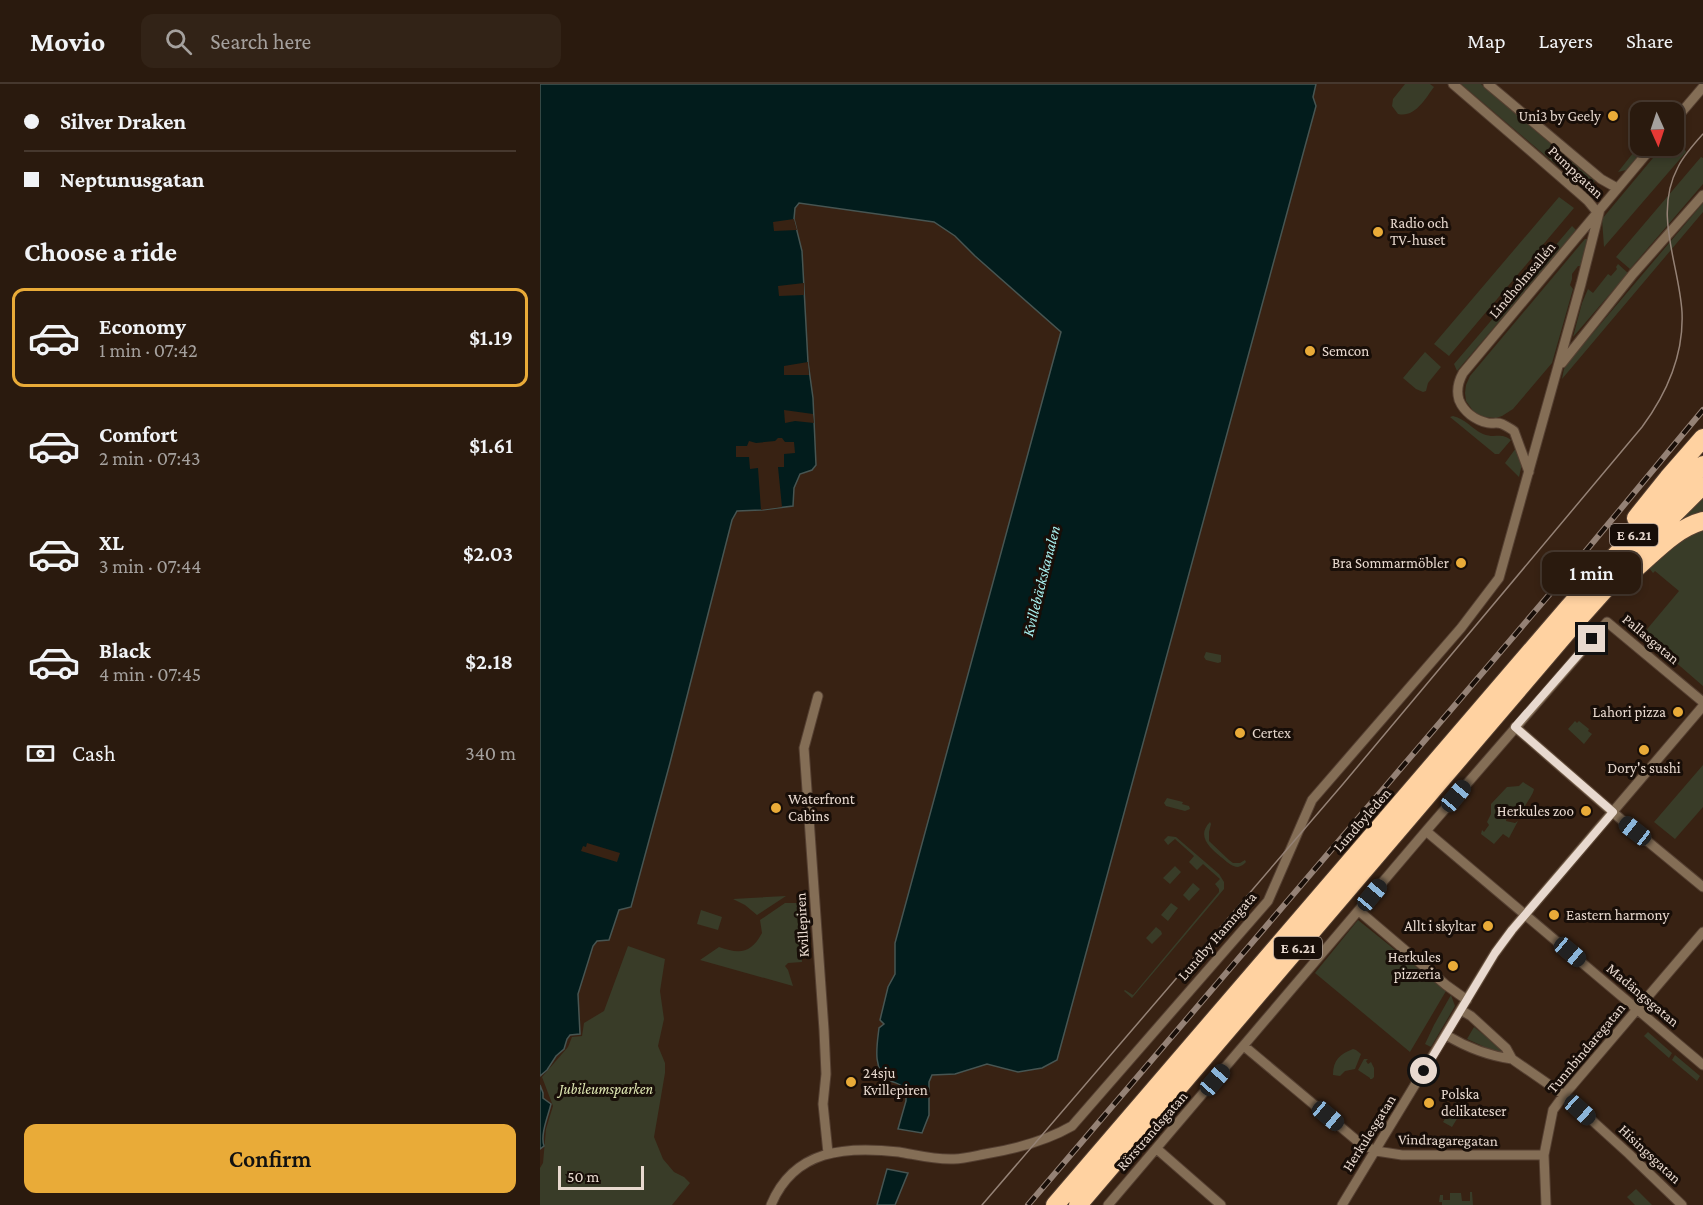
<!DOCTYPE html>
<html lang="en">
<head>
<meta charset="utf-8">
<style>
  :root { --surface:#2a1a0e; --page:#322317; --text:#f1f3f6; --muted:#a5a19e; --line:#46382e; --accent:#e9ab38 }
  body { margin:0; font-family:"Crimson Pro",serif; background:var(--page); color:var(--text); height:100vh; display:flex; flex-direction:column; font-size:22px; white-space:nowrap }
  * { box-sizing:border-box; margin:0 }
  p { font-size:20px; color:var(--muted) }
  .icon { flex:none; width:33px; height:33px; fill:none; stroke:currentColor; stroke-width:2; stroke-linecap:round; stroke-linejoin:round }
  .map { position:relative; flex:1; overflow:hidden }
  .details { display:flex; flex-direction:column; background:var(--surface); width:540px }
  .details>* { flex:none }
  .banner { display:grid; align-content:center; height:132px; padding:0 24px; background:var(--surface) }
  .needle { width:39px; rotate:177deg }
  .buttons { position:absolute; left:1090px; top:18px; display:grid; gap:12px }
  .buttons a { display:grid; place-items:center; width:54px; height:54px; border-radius:12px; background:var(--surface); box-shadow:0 3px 9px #0003,0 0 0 2px var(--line); font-size:30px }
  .scale { position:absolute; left:18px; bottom:15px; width:86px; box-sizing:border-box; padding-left:6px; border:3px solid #e8d9cf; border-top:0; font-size:16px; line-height:21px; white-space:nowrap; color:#e8d9cf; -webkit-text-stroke:4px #180e08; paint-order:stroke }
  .end { position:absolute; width:27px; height:27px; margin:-14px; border:8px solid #e8d9cf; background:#111; box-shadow:0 0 0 3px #111 }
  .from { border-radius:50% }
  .bubble { position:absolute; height:42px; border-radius:12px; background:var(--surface); box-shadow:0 3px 9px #0003,0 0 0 2px var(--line); font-size:20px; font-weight:600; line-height:42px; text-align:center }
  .car { position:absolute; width:18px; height:36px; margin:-18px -9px; border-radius:8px; box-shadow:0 0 4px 2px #0007; background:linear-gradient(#222 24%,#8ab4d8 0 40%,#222 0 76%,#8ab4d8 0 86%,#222 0) }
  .banner b { display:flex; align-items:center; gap:21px; height:57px; font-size:22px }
  .banner b+b { border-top:2px solid var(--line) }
  .banner i { width:15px; height:15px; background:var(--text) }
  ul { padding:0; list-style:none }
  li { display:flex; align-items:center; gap:18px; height:99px; margin:0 12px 9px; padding:0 12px; border:3px solid transparent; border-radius:12px }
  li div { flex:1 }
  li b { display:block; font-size:22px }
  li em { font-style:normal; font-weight:600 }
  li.active { border-color:var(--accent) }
  li>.icon { width:54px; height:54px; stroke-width:1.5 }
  h2 { padding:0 24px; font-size:27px; line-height:72px }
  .pay { display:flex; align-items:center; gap:15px; height:66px; padding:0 24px; font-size:22px }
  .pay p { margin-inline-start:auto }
  .primary-button { display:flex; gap:12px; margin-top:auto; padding:12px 24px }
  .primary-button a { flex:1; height:69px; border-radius:12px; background:var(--accent); color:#111; font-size:24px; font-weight:600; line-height:69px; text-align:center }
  header { display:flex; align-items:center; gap:36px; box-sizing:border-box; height:84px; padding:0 30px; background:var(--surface); border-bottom:2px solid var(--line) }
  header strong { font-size:28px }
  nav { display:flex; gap:33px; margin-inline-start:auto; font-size:21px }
  .search { width:420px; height:54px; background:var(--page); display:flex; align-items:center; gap:15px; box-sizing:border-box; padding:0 21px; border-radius:12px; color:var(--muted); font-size:22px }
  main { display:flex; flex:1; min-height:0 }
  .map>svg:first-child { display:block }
</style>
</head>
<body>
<header>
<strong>Movio</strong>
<div class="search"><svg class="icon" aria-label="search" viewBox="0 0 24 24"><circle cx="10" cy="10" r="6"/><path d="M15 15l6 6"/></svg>Search here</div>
<nav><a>Map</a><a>Layers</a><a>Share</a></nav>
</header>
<main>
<section class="details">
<div class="banner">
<b><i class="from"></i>Silver Draken</b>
<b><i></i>Neptunusgatan</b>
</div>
<h2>Choose a ride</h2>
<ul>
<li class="active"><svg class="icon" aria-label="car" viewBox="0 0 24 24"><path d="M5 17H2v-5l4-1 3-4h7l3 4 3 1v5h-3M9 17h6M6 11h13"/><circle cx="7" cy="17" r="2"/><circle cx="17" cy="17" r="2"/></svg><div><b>Economy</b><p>1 min · 07:42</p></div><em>$1.19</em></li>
<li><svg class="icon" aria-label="car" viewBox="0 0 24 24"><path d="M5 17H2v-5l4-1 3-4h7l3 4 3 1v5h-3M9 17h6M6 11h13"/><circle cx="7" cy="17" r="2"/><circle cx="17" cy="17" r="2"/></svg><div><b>Comfort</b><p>2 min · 07:43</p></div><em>$1.61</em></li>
<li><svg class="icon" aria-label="car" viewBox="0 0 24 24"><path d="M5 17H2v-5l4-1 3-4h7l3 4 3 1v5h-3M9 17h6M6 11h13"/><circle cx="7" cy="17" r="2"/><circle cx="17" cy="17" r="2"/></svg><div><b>XL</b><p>3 min · 07:44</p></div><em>$2.03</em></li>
<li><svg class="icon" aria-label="car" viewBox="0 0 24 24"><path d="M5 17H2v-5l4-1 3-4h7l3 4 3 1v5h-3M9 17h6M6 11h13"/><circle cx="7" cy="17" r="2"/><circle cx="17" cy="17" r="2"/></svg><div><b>Black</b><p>4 min · 07:45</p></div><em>$2.18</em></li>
</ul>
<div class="pay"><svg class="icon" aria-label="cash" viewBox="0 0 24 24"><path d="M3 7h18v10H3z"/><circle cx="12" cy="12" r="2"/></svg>Cash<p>340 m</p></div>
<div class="primary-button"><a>Confirm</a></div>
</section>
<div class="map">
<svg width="1163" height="1121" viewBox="0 0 1163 1121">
  <rect width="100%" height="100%" fill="#382213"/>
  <!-- green -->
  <path fill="#393c28" d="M865 0H890L894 3C885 15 875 34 858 30L852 22 853 15Z
    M921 0H941L1055 97 1047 107Z
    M1138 56 1142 59 1146 68 1064 163 1062 135 1123 62H1134V57Z
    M1101 59V62H1107L1086 86 1078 88Z
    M1161 73 1163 74V100L1090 185 1076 173Z
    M1019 113 1034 124 909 272 894 260Z
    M1163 119V128L1022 295 1024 285 1030 276Z
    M1032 142 1036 146 1031 153 917 287 914 280Z
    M1045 155H1048L1051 157 1054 165 1040 182H1038L1032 190V195L1030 201 1033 205 1012 279 973 325 962 332 956 334 941 333 934 328 926 317 925 309 926 301 930 292Z
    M1078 180 1088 189 1033 253 1042 219 1048 205 1053 209 1068 190 1071 192 1077 185 1076 183Z
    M885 268 901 283 888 299 886 307 883 308 876 305 863 294Z
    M913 332C926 335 932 345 943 350 955 355 960 348 971 356L959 370H955L910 333Z
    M976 364 982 380 979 393 965 379Z
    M1163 415V430L1129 445Z
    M1163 442V602L1103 550 1139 507 1115 487 1113 489 1109 484 1119 472Z
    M666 568 681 571V578L678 579 666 576 664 573Z
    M1035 637 1037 639 1039 637 1049 645 1048 647 1052 650 1044 660 1028 645Z
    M1163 681V723L1135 755 1114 738Z
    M983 698 994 705C993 712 982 724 979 734L978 730 968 728 966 737 975 739 978 737 969 754 963 750 954 760 941 750 942 746 944 748 949 741 947 738 951 730V720L967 703 979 702Z
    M627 714 643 718 642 720 649 722 650 725 645 727 626 722 624 719Z
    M670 738 671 740 669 748V757L689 776 693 779H700L705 776 706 778C704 780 702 782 698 783 692 783 686 777 681 773 670 764 656 752 670 738Z
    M628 752 636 753 679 790 684 798V805L592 914 584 907 585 906 593 911 679 808V805L675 800 680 795 663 780 657 786 649 778 654 772 635 755 628 761 624 756Z
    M635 782 641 788 630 800 623 794Z
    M653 799 660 805 649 817 643 811Z
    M246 812 217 831 205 821 193 815Z
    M245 819H258L262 878 248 879 245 882 248 886 253 902 160 876 179 863C199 870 211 870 222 849L220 836Z
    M631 819 638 824 628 837 621 831Z
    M161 826 182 833 178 846 157 840Z
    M818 836 906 907 870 968 775 889Z
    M616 843 621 847 622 850 612 860 606 854Z
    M88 862 125 875 120 907 124 935 118 962 125 979V989L114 1053 123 1075 134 1088 144 1093 150 1099 132 1121H0V1084L3 1079 6 1045 13 1022 2 993 28 963 32 953 42 952 44 939 64 927Z
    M911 911 915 922 891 963 885 960 894 941Z
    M934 943 962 965 961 969H958L927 955Z
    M1108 948 1132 969 1129 974 1104 952Z
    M813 965 816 966 821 970 815 985 805 987 800 992 793 991C793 976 800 970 813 965Z
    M1135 971 1160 992 1157 997 1132 976Z
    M824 975H828L826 977 828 980 831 978 834 984V993L832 995H830V994L818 986Z
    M916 1017 920 1019 919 1023 923 1025 912 1043 903 1038Z
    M1096 1105 1112 1121H1095L1087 1113Z
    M930 1108H932L933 1121H902V1118H899L900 1111H903V1116H910V1109H921L922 1117H930Z"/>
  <!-- water -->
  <path fill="#021c1c" stroke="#475552" stroke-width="1.5" d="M0 0H776L773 13 776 22 517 976 502 984 478 988 447 980 415 990 392 991 389 998V1031L382 1049 358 1045 366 1017V1006C361 999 356 1000 349 996 332 986 337 961 339 944L344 940 340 936 348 903 355 890V859L521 248 435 172 415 152 394 138 259 119 255 124 254 135 262 167 268 278 273 314 276 381 272 386 260 390 254 404 253 422 221 426 197 427 192 436 130 679 91 823 79 826 69 856 57 857 53 862 38 910 40 950 30 951 27 955 24 965 16 972 7 986 0 992Z
    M0 1001 3 1009V1014L11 1020C8 1032 0 1051 4 1062L0 1065Z
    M347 1085 368 1089 355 1121H337Z"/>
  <!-- pier -->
  <path fill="#382213" d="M254 135 257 146 234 147 233 138Z
    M264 199V211L239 212 238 202Z
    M268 278 269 291H244V282Z
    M244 326 273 330 274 339 255 337 245 339Z
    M238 354H242L245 358H254L255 369 244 370V383H238L242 423 221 426 218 384 210 385 209 373H196V362H207L209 357 216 359 235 357Z
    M47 759 80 769 77 778 41 767 43 762 46 763Z"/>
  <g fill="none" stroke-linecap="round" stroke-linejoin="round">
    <!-- street casing -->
    <g stroke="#543f31" stroke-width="11">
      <path id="street" d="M913 0 1038 108 1048 117 1057 128
        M948 0 1061 95 1077 104
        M1134 37 1163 3
        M1022 279 1093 190 1163 111
        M989 388 974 347C970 344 966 342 962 340 957 338 952 340 948 339 935 336 924 328 919 316 916 306 918 298 923 289L1113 62
        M278 612 264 664 284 946 286 990 283 1020 288 1069
        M975 643 1083 737 1163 803
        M886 747 1163 981
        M819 827 906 901 927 916
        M921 926 931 932 966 964 972 975 1024 1011 1089 1070 1142 1121
        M906 951C926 963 950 972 972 975
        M704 962 821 1060 836 1067 862 1071H1004
        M617 1065 681 1121
        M231 1121C254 1065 306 1062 359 1068 377 1071 395 1076 414 1075 424 1075 435 1072 445 1070 475 1065 506 1057 532 1042L728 817 772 716 921 544 959 494 1041 200 1060 125
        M568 1121 886 747 1067 538 1163 618
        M802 1121 955 869 972 846 1163 622
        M1006 1121 1004 1071 1013 1026 1024 1011 1163 848"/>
    </g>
    <!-- highway casing -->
    <g stroke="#543f31" stroke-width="20">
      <path id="highway" d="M1096 434 1128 394 1163 354
        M1095 485C1115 468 1136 444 1163 437
        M515 1121 1028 524 1106 438 1163 381
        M538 1121 1033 541 1118 446 1163 401"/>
    </g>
    <!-- street -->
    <use href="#street" stroke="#846e56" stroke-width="9"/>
    <!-- highway -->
    <use href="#highway" stroke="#ffd2a1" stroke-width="18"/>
    <!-- tram -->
    <path stroke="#958276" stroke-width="1.5" d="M442 1121 803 700 1102 343C1127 309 1144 271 1142 228 1139 179 1113 130 1138 83 1144 71 1154 60 1163 50"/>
    <!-- rail casing -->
    <g stroke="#958276" stroke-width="6">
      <path id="rail" d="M488 1121 1020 498 1163 326"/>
    </g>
    <!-- rail -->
    <use href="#rail" stroke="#180e08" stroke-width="4" stroke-dasharray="11" stroke-linecap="butt"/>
  </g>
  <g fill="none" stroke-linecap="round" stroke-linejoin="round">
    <!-- route -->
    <path stroke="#e8d9cf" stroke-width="8" d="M884 987 955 869 972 846 1073 728 975 643 1052 555"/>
  </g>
  <!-- markers -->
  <g fill="#e9ab38" stroke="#180e08" stroke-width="2">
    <circle cx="1073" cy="32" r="6"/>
    <circle cx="838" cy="148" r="6"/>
    <circle cx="770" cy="267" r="6"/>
    <circle cx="921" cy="479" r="6"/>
    <circle cx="1138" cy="628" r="6"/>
    <circle cx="700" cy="649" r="6"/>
    <circle cx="1104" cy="666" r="6"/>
    <circle cx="236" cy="724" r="6"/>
    <circle cx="1046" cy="727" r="6"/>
    <circle cx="1014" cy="831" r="6"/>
    <circle cx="948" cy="842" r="6"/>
    <circle cx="913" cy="882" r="6"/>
    <circle cx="311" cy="998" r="6"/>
    <circle cx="889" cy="1019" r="6"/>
  </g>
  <g text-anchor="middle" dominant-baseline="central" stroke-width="6" stroke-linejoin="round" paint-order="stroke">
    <!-- shield labels -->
    <g fill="#180e08" stroke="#aa9c93" stroke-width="1.5">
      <rect x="1070" y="440" width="48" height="22" rx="4.5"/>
      <rect x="734" y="853" width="48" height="22" rx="4.5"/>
    </g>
    <g font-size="14" font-weight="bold" fill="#e8d9cf">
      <text x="1094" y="451">E 6.21</text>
      <text x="758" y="864">E 6.21</text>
    </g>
    <!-- poi labels -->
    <g font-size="15" fill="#e8d9cf" stroke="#180e08" text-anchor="start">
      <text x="1061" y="32" text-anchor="end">Uni3 by Geely</text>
      <text x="850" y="139">Radio och<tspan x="850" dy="17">TV-huset</tspan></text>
      <text x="782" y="267">Semcon</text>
      <text x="909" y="479" text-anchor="end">Bra Sommarmöbler</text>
      <text x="1126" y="628" text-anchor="end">Lahori pizza</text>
      <text x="712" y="649">Certex</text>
      <text x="1104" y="684" text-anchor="middle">Dory's sushi</text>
      <text x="248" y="715">Waterfront<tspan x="248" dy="17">Cabins</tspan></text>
      <text x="1034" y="727" text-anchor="end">Herkules zoo</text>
      <text x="1026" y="831">Eastern harmony</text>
      <text x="936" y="842" text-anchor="end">Allt i skyltar</text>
      <text x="901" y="873" text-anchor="end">Herkules<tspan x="901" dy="17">pizzeria</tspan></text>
      <text x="323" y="989">24sju<tspan x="323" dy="17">Kvillepiren</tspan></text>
      <text x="901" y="1010">Polska<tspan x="901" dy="17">delikateser</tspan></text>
    </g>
    <!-- street labels -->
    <g font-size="15" fill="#e8d9cf" stroke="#180e08">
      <text transform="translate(1036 88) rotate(43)">Pumpgatan</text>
      <text transform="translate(982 196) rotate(-50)">Lindholmsallén</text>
      <text transform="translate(1111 555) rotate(40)">Pallasgatan</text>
      <text transform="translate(822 736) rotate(-49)">Lundbyleden</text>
      <text transform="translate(262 841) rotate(-93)">Kvillepiren</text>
      <text transform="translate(677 852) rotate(-49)">Lundby Hamngata</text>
      <text transform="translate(1103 911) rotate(40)">Madängsgatan</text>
      <text transform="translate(1046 964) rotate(-50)">Tunnbindaregatan</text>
      <text transform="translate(612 1047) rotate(-49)">Rörstrandsgatan</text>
      <text transform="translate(829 1049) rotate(-58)">Herkulesgatan</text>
      <text transform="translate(908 1056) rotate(1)">Vindragaregatan</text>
      <text transform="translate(1110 1070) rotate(43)">Hisingsgatan</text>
    </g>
    <!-- park labels -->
    <g font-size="15" font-style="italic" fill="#dfe7b2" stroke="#180e08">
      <text x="66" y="1005">Jubileumsparken</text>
    </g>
    <!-- water labels -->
    <g font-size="16" font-style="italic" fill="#a9f1f0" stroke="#180e08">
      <text transform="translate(501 497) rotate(-76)">Kvillebäckskanalen</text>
    </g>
  </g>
</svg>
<div class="buttons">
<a><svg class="needle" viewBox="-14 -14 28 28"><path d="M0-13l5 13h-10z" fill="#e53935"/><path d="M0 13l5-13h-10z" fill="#a5a19e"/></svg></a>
</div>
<div class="scale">50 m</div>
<i class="end from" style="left:884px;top:987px"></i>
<i class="end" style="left:1052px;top:555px"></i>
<div class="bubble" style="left:1002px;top:468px;width:99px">1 min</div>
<i class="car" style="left:916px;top:712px;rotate:40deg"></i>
<i class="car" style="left:1095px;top:747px;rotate:308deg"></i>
<i class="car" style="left:832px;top:811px;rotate:40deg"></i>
<i class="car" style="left:1030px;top:868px;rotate:130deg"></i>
<i class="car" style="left:675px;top:996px;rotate:41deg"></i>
<i class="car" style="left:1040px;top:1026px;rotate:132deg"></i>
<i class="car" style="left:788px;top:1032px;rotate:130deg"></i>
</div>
</main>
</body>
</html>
